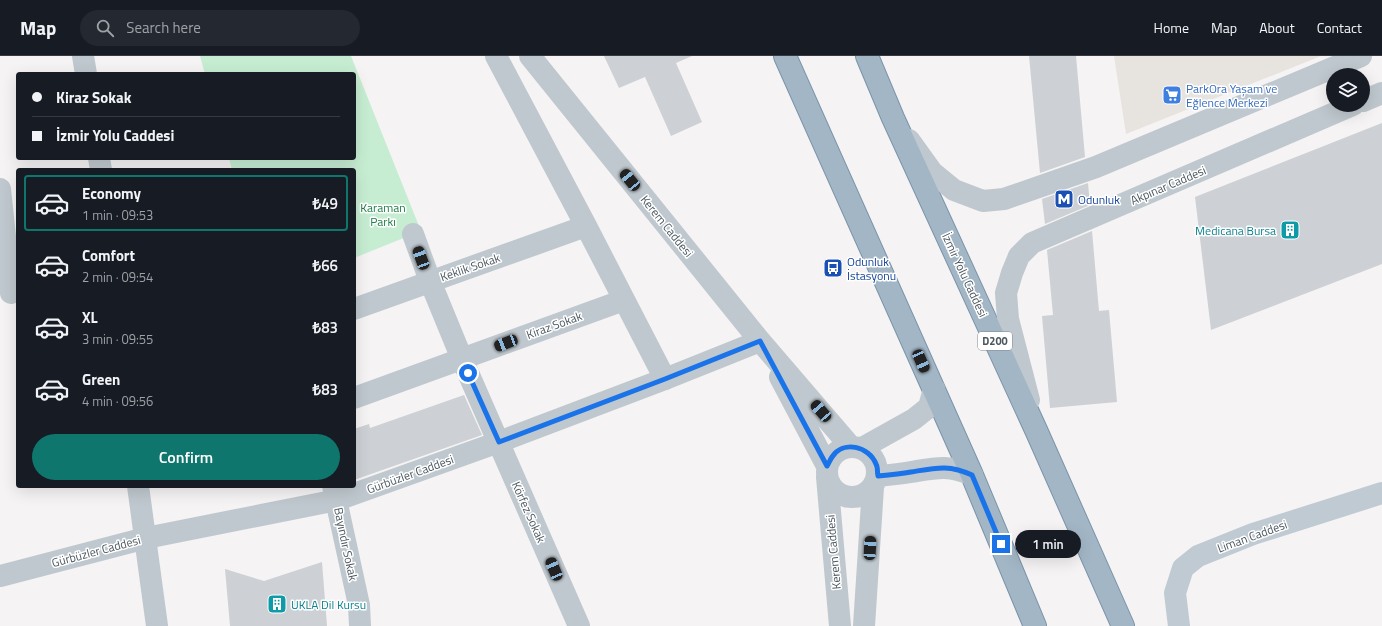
<!DOCTYPE html>
<html lang="en">
<head>
<meta charset="utf-8">
<style>
  :root { --surface:#171b24; --page:#242831; --text:#f1f3f6; --muted:#9ea1a6; --line:#363941; --accent:#0f766e }
  body { margin:0; font-family:"Titillium Web",sans-serif; background:var(--page); color:var(--text); height:100vh; display:flex; flex-direction:column; font-size:15px; white-space:nowrap }
  * { box-sizing:border-box; margin:0 }
  p { font-size:13px; color:var(--muted) }
  .icon { flex:none; width:22px; height:22px; fill:none; stroke:currentColor; stroke-width:2; stroke-linecap:round; stroke-linejoin:round }
  .map { position:relative; flex:1; overflow:hidden }
  .side { position:absolute; left:16px; top:112px; width:340px; height:320px; display:flex; flex-direction:column; background:var(--surface); border-radius:4px; box-shadow:0 4px 16px #0002 }
  .side>* { flex:none }
  .banner { position:absolute; left:16px; top:16px; width:340px; height:88px; border-radius:4px; box-shadow:0 4px 16px #0002; display:grid; align-content:center; height:88px; padding:0 16px; background:var(--surface) }
  .fabs { position:absolute; left:1326px; top:12px; display:grid; gap:8px }
  .fabs a { display:grid; place-items:center; width:44px; height:44px; border-radius:50%; background:var(--surface); box-shadow:0 4px 16px #0002; font-size:20px }
  .end { position:absolute; width:18px; height:18px; margin:-9px; border:5px solid #1a73e8; background:#fff; box-shadow:0 0 0 2px #fff }
  .from { border-radius:50% }
  .bubble { position:absolute; height:28px; border-radius:14px; background:var(--surface); box-shadow:0 4px 16px #0002; font-size:13px; font-weight:600; line-height:28px; text-align:center }
  .car { position:absolute; width:12px; height:24px; margin:-12px -6px; border-radius:5px; box-shadow:0 0 3px 1px #0007; background:linear-gradient(#222 24%,#8ab4d8 0 40%,#222 0 76%,#8ab4d8 0 86%,#222 0) }
  .banner b { display:flex; align-items:center; gap:14px; height:38px; font-size:15px }
  .banner b+b { border-top:1px solid var(--line) }
  .banner i { width:10px; height:10px; background:var(--text) }
  ul { padding:7px 0 0; list-style:none }
  li { display:flex; align-items:center; gap:12px; height:56px; margin:0 8px 6px; padding:0 8px; border:2px solid transparent; border-radius:4px }
  li div { flex:1 }
  li b { display:block; font-size:15px }
  li em { font-style:normal; font-weight:600 }
  li.active { border-color:var(--accent) }
  li>.icon { width:36px; height:36px; stroke-width:1.5 }
  .button { display:flex; gap:8px; margin-top:auto; padding:8px 16px }
  .button a { flex:1; height:46px; border-radius:24px; background:var(--accent); color:#fff; font-size:16px; font-weight:600; line-height:46px; text-align:center }
  header { display:flex; align-items:center; gap:24px; box-sizing:border-box; height:56px; padding:0 20px; background:var(--surface); border-bottom:1px solid var(--line) }
  header strong { font-size:19px }
  nav { display:flex; gap:22px; margin-inline-start:auto; font-size:14px }
  .search { width:280px; height:36px; background:var(--page); display:flex; align-items:center; gap:10px; box-sizing:border-box; padding:0 14px; border-radius:22px; color:var(--muted); font-size:15px }
  .map>svg:first-child { display:block }
</style>
</head>
<body>
<header>
<strong>Map</strong>
<div class="search"><svg class="icon" aria-label="search" viewBox="0 0 24 24"><circle cx="10" cy="10" r="6"/><path d="M15 15l6 6"/></svg>Search here</div>
<nav><a>Home</a><a>Map</a><a>About</a><a>Contact</a></nav>
</header>
<div class="map">
<svg width="1382" height="570" viewBox="0 0 1382 570">
  <rect width="100%" height="100%" fill="#f5f3f3"/>
  <!-- commercial -->
  <path fill="#e7e4df" d="M1114 0H1321L1126 78Z"/>
  <!-- green -->
  <path fill="#c6edd2" d="M200 0H351L421 175 354 202V114H232L229 102H354V18H205Z"/>
  <!-- building -->
  <path fill="#cdd0d4" d="M604 0H692L676 7 702 66 671 80 645 21 619 32Z
    M1029 0H1076L1085 101 1040 117Z
    M1382 67V208L1211 274 1195 141Z
    M1088 127 1090 149 1045 168 1042 143Z
    M1092 175 1099 255 1109 254 1117 346 1050 352 1042 260 1053 259 1047 194Z
    M464 339 482 379 354 424V373L369 368 370 372Z
    M322 506 327 570H230L225 513 264 525Z"/>
  <g fill="none" stroke-linecap="round" stroke-linejoin="round">
    <!-- trunk casing -->
    <g stroke="#7a94a9" stroke-width="24">
      <path id="trunk" d="M785 0 972 419 1035 570
        M867 0 893 62 1036 374 1123 570"/>
    </g>
    <!-- minor -->
    <path stroke="#bfc8ce" stroke-width="22" d="M83 0 86 18
      M496 0 586 170 665 323
      M99 102 101 114
      M0 133 11 237
      M413 178 430 225 462 303 579 570
      M354 253 586 170
      M354 342 624 244
      M827 421 840 570
      M138 430 157 570
      M333 430 359 549 360 570
      M864 570 873 431"/>
    <!-- tertiary -->
    <path stroke="#bfc8ce" stroke-width="22" d="M530 0 760 285 851 391
      M1363 45 1382 37
      M909 84 932 116 954 134 983 145 1004 143 1096 111 1361 0
      M780 321 827 410
      M1029 344 1008 263 1006 237 1012 217 1019 200 1032 187 1353 49
      M827 416a25 25 0 1 1 50 0a25 25 0 1 1-50 0Z
      M862 392 914 363 929 351 934 333
      M878 420C889 419 900 418 911 416 935 412 949 408 972 419
      M0 520 146 482 337 444 499 386 665 323 760 285"/>
    <!-- secondary -->
    <path stroke="#c0cad2" stroke-width="22" d="M1179 570 1175 537 1183 512 1198 500 1253 478 1382 437"/>
    <!-- trunk -->
    <use href="#trunk" stroke="#a2b6c6" stroke-width="22"/>
  </g>
  <g fill="none" stroke-linecap="round" stroke-linejoin="round">
    <!-- route -->
    <path stroke="#1a73e8" stroke-width="5" d="M468 317 499 386 665 323 760 285 827 410C829 407 830 404 832 401 843 384 869 390 876 408 878 411 877 416 878 420 889 419 900 418 911 416 935 412 949 408 972 419L1001 488"/>
  </g>
  <!-- icons -->
  <defs>
    <g id="supermarket-square" transform="scale(1)"><rect x="-9" y="-9" width="18" height="18" rx="4" fill="#3f7fe0" stroke="#fff"/><path d="M-6-5.5h2.5l.6 2H6L4.5 2H-2.5L-4.4-4H-6ZM-1.5 3.2a1.3 1.3 0 1 0 .1 0ZM3 3.2a1.3 1.3 0 1 0 .1 0Z" fill="#fff"/></g>
    <g id="metro-square" transform="scale(1)"><rect x="-9" y="-9" width="18" height="18" rx="4" fill="#1a4fb4" stroke="#fff"/><path d="M-5.5 5V-5H-3L0 0L3-5H5.5V5H3V-.5L0 4L-3-.5V5Z" fill="#fff"/></g>
    <g id="building-square" transform="scale(1)"><rect x="-9" y="-9" width="18" height="18" rx="4" fill="#0f9aa8" stroke="#fff"/><path d="M-4-6H4V6H1V3H-1V6H-4ZM-2.5-4.3h1.7v1.8h-1.7ZM.8-4.3h1.7v1.8H.8ZM-2.5-1h1.7V.8h-1.7ZM.8-1h1.7V.8H.8Z" fill="#fff"/></g>
    <g id="bus-square" transform="scale(1)"><rect x="-9" y="-9" width="18" height="18" rx="4" fill="#1a4fb4" stroke="#fff"/><path d="M-5-6H5V4H4V6H2V4H-2V6H-4V4H-5ZM-3.5-4V0h7V-4ZM-3.5 1.2v1.5H-2V1.2ZM2 1.2v1.5H3.5V1.2Z" fill="#fff"/></g>
  </defs>
  <g fill-rule="evenodd">
    <use href="#supermarket-square" x="1172" y="39"/>
    <use href="#metro-square" x="1064" y="143"/>
    <use href="#building-square" x="1290" y="174"/>
    <use href="#bus-square" x="833" y="212"/>
    <use href="#building-square" x="277" y="548"/>
  </g>
  <g text-anchor="middle" dominant-baseline="central" stroke-width="3" stroke-linejoin="round" paint-order="stroke">
    <!-- shield labels -->
    <rect fill="#fff" stroke="#81898f" stroke-width="1" x="978" y="276" width="34" height="18" rx="3"/>
    <g font-size="11" font-weight="bold" fill="#4b575f">
      <text x="995" y="285">D200</text>
    </g>
    <!-- shop labels -->
    <g font-size="12" fill="#366cbe" stroke="#fff" text-anchor="start">
      <text x="1186" y="32">ParkOra Yaşam ve<tspan x="1186" dy="14">Eğlence Merkezi</tspan></text>
    </g>
    <!-- street labels -->
    <g font-size="12" fill="#4b575f" stroke="#fff">
      <text transform="translate(1168 129) rotate(-23)">Akpınar Caddesi</text>
      <text transform="translate(667 170) rotate(51)">Kerem Caddesi</text>
      <text transform="translate(470 211) rotate(-19)">Keklik Sokak</text>
      <text transform="translate(965 219) rotate(65)">İzmir Yolu Caddesi</text>
      <text transform="translate(554 269) rotate(-20)">Kiraz Sokak</text>
      <text transform="translate(410 418) rotate(-20)">Gürbüzler Caddesi</text>
      <text transform="translate(529 456) rotate(66)">Körfez Sokak</text>
      <text transform="translate(1252 480) rotate(-20)">Liman Caddesi</text>
      <text transform="translate(346 488) rotate(78)">Bayındır Sokak</text>
      <text transform="translate(96 495) rotate(-15)">Gürbüzler Caddesi</text>
      <text transform="translate(833 496) rotate(-95)">Kerem Caddesi</text>
    </g>
    <!-- transit labels -->
    <g font-size="12" fill="#164399" stroke="#fff" text-anchor="start">
      <text x="1078" y="143">Odunluk</text>
      <text x="847" y="205">Odunluk<tspan x="847" dy="14">İstasyonu</tspan></text>
    </g>
    <!-- park labels -->
    <g font-size="12" fill="#1f7d47" stroke="#fff">
      <text x="383" y="151">Karaman<tspan x="383" dy="14">Parkı</tspan></text>
    </g>
    <!-- culture labels -->
    <g font-size="12" fill="#0d838f" stroke="#fff" text-anchor="end">
      <text x="1276" y="174">Medicana Bursa</text>
      <text x="291" y="548" text-anchor="start">UKLA Dil Kursu</text>
    </g>
  </g>
</svg>
<div class="fabs">
<a><svg class="icon" aria-label="layers" viewBox="0 0 24 24"><path d="M12 4l9 5-9 5-9-5zM3 14l9 5 9-5"/></svg></a>
</div>
<i class="end from" style="left:468px;top:317px"></i>
<i class="end" style="left:1001px;top:488px"></i>
<div class="bubble" style="left:1015px;top:474px;width:66px">1 min</div>
<i class="car" style="left:630px;top:124px;rotate:321deg"></i>
<i class="car" style="left:421px;top:202px;rotate:340deg"></i>
<i class="car" style="left:506px;top:287px;rotate:249deg"></i>
<i class="car" style="left:921px;top:305px;rotate:156deg"></i>
<i class="car" style="left:821px;top:355px;rotate:319deg"></i>
<i class="car" style="left:870px;top:492px;rotate:3deg"></i>
<i class="car" style="left:554px;top:513px;rotate:337deg"></i>
<div class="banner">
<b><i class="from"></i>Kiraz Sokak</b>
<b><i></i>İzmir Yolu Caddesi</b>
</div>
<section class="side">
<ul>
<li class="active"><svg class="icon" aria-label="car" viewBox="0 0 24 24"><path d="M5 17H2v-5l4-1 3-4h7l3 4 3 1v5h-3M9 17h6M6 11h13"/><circle cx="7" cy="17" r="2"/><circle cx="17" cy="17" r="2"/></svg><div><b>Economy</b><p>1 min · 09:53</p></div><em>₺49</em></li>
<li><svg class="icon" aria-label="car" viewBox="0 0 24 24"><path d="M5 17H2v-5l4-1 3-4h7l3 4 3 1v5h-3M9 17h6M6 11h13"/><circle cx="7" cy="17" r="2"/><circle cx="17" cy="17" r="2"/></svg><div><b>Comfort</b><p>2 min · 09:54</p></div><em>₺66</em></li>
<li><svg class="icon" aria-label="car" viewBox="0 0 24 24"><path d="M5 17H2v-5l4-1 3-4h7l3 4 3 1v5h-3M9 17h6M6 11h13"/><circle cx="7" cy="17" r="2"/><circle cx="17" cy="17" r="2"/></svg><div><b>XL</b><p>3 min · 09:55</p></div><em>₺83</em></li>
<li><svg class="icon" aria-label="car" viewBox="0 0 24 24"><path d="M5 17H2v-5l4-1 3-4h7l3 4 3 1v5h-3M9 17h6M6 11h13"/><circle cx="7" cy="17" r="2"/><circle cx="17" cy="17" r="2"/></svg><div><b>Green</b><p>4 min · 09:56</p></div><em>₺83</em></li>
</ul>
<div class="button"><a>Confirm</a></div>
</section>
</div>
</body>
</html>
